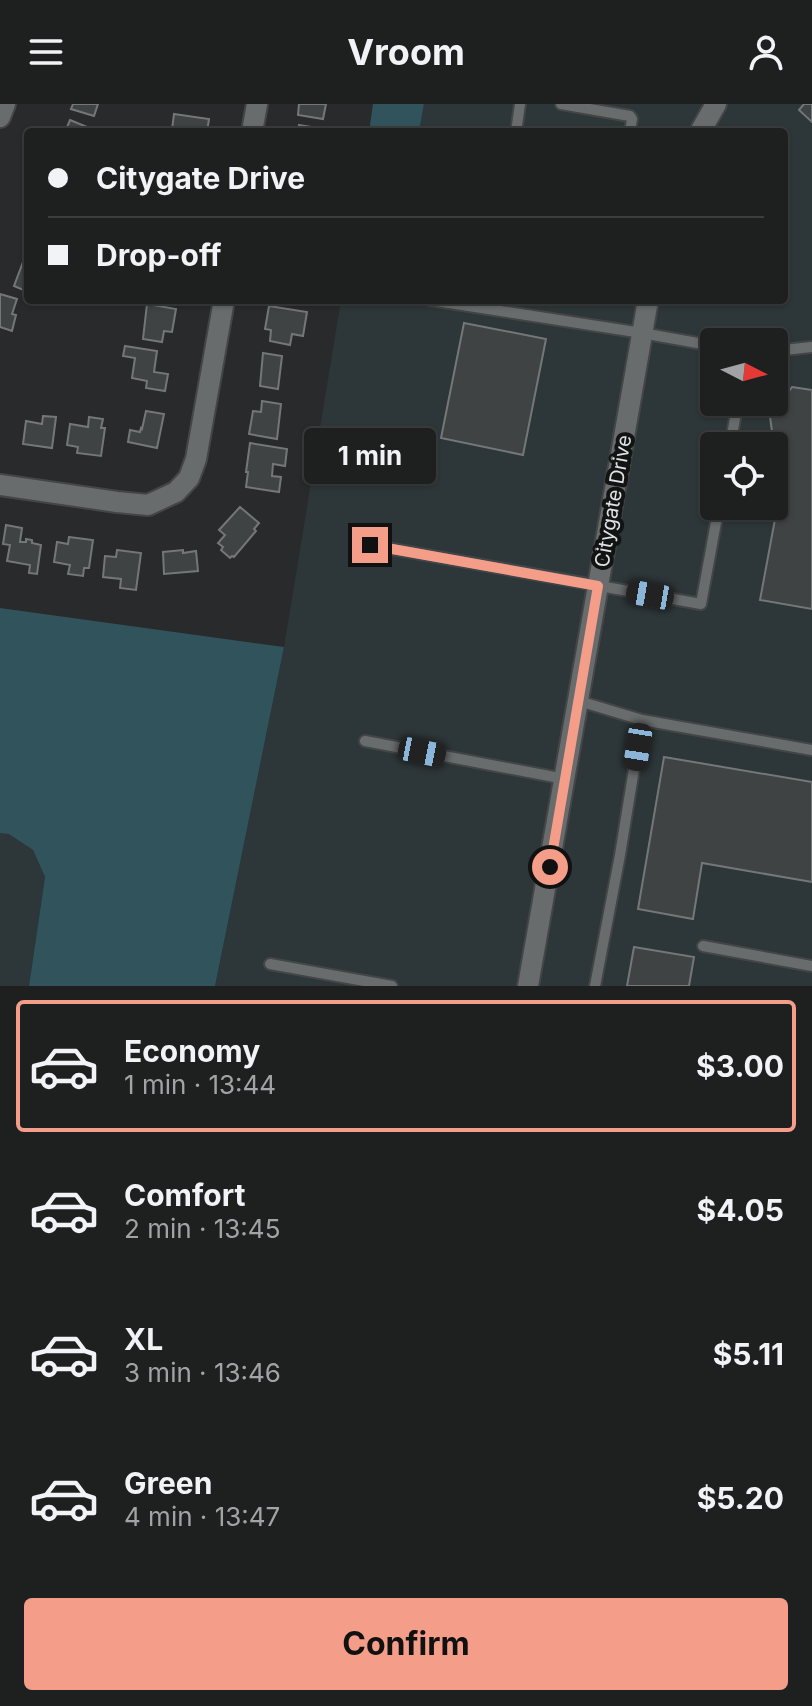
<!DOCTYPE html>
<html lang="en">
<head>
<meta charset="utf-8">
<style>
  :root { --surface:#1e2020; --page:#2b2d2d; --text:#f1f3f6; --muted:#a1a3a5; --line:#3c3e3e; --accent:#f49e89 }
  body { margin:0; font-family:Inter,sans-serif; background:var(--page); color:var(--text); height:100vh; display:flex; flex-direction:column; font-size:30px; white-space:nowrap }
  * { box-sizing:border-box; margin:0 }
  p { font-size:26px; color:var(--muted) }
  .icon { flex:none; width:44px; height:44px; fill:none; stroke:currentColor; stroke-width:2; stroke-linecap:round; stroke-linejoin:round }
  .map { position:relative; height:882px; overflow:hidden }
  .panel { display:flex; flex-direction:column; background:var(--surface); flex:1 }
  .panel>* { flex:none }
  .top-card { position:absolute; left:24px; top:24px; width:764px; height:176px; border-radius:8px; box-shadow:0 2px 6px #0004,0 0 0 2px var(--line); display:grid; align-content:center; height:176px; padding:0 24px; background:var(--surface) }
  .needle { width:52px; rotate:96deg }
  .fabs { position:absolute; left:700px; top:224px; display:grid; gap:16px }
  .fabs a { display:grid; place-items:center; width:88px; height:88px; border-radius:8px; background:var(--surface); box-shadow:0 2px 6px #0004,0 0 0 2px var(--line); font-size:40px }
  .end { position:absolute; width:36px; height:36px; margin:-18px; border:10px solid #f49e89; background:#111; box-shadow:0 0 0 4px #111 }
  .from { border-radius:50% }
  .bubble { position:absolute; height:56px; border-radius:8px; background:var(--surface); box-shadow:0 2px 6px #0004,0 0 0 2px var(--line); font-size:26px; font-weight:700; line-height:56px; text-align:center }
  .car { position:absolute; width:24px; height:48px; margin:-24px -12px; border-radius:10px; box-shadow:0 0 6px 2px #0007; background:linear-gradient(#222 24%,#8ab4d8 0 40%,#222 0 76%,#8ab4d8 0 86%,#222 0) }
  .top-card b { display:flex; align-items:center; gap:28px; height:76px; font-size:30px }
  .top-card b+b { border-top:2px solid var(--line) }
  .top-card i { width:20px; height:20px; background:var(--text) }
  ul { padding:14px 0 0; list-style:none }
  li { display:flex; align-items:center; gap:24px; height:132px; margin:0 16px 12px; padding:0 8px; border:4px solid transparent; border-radius:8px }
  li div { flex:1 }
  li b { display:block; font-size:30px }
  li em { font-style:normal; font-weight:700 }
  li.on { border-color:var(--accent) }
  li>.icon { width:72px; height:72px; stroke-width:1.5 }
  .button { display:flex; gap:16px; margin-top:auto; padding:16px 24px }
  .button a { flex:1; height:92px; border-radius:8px; background:var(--accent); color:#111; font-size:32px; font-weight:700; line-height:92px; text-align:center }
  header { display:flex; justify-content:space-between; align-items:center; height:104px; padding:0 24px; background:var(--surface); font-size:36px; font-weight:700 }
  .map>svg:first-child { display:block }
</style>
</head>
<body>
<header><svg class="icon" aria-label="menu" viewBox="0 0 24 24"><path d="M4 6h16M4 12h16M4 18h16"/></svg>Vroom<svg class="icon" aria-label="person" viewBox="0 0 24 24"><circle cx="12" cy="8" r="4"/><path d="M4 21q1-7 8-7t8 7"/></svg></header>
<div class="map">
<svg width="812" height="882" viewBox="0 0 812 882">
  <rect width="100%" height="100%" fill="#282a2b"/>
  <!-- built -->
  <path fill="#2d3638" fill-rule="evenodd" d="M424 0H812V882H215L284 543 341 196H784V28H419ZM714 238H774V298H714ZM714 342H774V402H714Z
    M0 729H9L33 746 45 773 29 882H0Z"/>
  <!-- green -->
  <path fill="#30535c" d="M373 0H424L419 28H369Z
    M0 504 284 543 215 882H29L45 773 33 746 9 730 0 729Z"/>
  <!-- building -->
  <path fill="#404344" stroke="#747778" stroke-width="2" d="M73 0H98L94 12 71 5Z
    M299 0H326L323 15 298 11Z
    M804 0H812V18L799 6Z
    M174 10 209 15 207 28H179L180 27 172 25Z
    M70 16 97 27 96 28H65Z
    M299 21 318 24 317 28H298Z
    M26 150 28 151V188L14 182Z
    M0 190 17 195 12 210 16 211 12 227 0 223Z
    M147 200 176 205 172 228 164 227 162 238 143 235Z
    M269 202 307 208 303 232 292 230 290 241 270 237 271 226 265 225Z
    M464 219 546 235 523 351 441 334Z
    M125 242 157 247 154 268 168 270 165 287 146 284 147 277 132 274 135 254 123 252Z
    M263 249 282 252 278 285 260 282Z
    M792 283 812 286V505L760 496 778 399 774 394V342L768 298H774V291L785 293Z
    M262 297 281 300 277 335 249 330 253 307 261 308Z
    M146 307 164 310 157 344 128 338 130 326 140 328 141 324 142 325Z
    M43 312 56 313 52 344 23 340 26 317 42 320Z
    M89 313 103 315 101 324H105L101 352 77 349 78 343 67 341 70 320 88 323Z
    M250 339 287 345 285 362 273 360 272 372 281 373 279 388 246 383 248 368H246Z
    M240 403 259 419 254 425 256 427 234 453 232 452 230 454 221 446 223 443 218 439 225 431 219 426Z
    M6 421 22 424 20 438H26V435L32 436V439L41 441 37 470 29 469 30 461 7 457 10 441 3 440Z
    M69 433 93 436 89 464H84L83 472 68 470 70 461 54 458 57 438 68 440Z
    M117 446 141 449 136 486 120 484 121 475 103 473 105 452 116 453Z
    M183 446V449L196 447 198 467 164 470 163 448Z
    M664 653 812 678V778L702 759 693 815 638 805Z
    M634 843 694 853 689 882H627Z"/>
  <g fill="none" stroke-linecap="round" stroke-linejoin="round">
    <!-- lane casing -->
    <g stroke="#434546" stroke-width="14">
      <path id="lane" d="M561 0 630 12 632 15 630 28
        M516 28 520 0
        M430 196 642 229 714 242
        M774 247 812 243
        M730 342 738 298
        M370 441 701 500 719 402
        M579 597 642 616 812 646
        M365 637 565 675
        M703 842 812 862
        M270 860 392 882
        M595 882 620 751 642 616"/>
    </g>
    <!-- street casing -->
    <g stroke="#434546" stroke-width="24">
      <path id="street" d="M0 13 5 0
        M252 28 257 0
        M700 28 716 0
        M0 381 117 398 148 401 176 388 189 374 196 355 224 196
        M528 882 648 196"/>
    </g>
    <!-- lane -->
    <use href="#lane" stroke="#696c6d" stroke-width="10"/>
    <!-- street -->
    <use href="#street" stroke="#696c6d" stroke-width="20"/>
  </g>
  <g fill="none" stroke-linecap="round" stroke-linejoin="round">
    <!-- route -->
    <path stroke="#f49e89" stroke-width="10" d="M370 441 598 482 550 763"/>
  </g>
  <g text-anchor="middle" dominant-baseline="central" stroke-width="8" stroke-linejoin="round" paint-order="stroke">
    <!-- street labels -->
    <g font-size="20" fill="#e0e2e3" stroke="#121313">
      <text transform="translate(613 397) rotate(-80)">Citygate Drive</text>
    </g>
  </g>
</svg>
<div class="fabs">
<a><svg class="needle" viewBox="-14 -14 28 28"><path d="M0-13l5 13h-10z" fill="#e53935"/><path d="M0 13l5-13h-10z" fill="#a1a3a5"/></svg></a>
<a><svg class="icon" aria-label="locate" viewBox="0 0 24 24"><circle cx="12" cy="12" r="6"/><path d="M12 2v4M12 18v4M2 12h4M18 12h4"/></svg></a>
</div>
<i class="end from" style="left:550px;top:763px"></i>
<i class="end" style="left:370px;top:441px"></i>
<div class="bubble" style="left:304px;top:324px;width:132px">1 min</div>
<i class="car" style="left:650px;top:491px;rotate:280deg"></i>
<i class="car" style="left:638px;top:643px;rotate:189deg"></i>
<i class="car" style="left:422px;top:648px;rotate:101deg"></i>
<div class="top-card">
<b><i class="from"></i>Citygate Drive</b>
<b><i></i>Drop-off</b>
</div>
</div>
<section class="panel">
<ul>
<li class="on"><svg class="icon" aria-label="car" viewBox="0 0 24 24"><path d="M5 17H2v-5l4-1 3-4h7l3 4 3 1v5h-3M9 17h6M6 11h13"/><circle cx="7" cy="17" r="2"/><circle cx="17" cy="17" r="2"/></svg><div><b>Economy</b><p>1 min · 13:44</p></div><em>$3.00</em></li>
<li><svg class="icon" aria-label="car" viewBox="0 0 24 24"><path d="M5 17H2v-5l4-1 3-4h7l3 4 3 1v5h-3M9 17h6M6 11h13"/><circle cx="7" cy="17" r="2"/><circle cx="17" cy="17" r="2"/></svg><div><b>Comfort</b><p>2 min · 13:45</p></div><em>$4.05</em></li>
<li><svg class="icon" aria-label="car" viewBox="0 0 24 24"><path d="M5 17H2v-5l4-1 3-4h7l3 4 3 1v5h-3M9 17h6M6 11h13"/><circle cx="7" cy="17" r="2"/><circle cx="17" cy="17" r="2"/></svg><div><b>XL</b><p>3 min · 13:46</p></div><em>$5.11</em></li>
<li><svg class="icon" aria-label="car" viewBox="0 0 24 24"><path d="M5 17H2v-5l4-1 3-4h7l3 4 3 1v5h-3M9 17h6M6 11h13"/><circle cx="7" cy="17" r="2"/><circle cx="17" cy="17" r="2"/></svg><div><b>Green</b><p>4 min · 13:47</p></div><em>$5.20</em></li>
</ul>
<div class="button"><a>Confirm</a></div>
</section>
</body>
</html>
